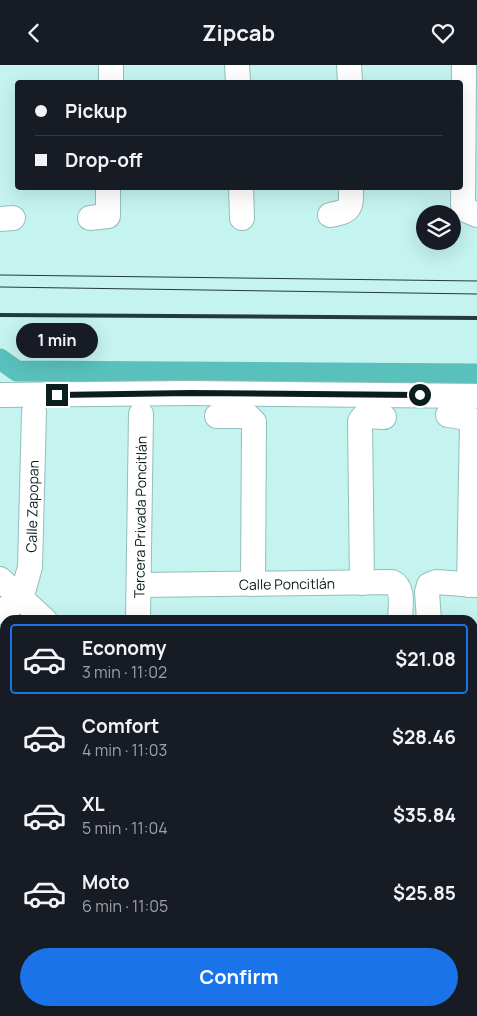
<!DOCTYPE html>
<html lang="en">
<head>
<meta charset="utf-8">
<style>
  :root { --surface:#171b24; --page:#242831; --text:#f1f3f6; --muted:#9ea1a6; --line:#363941; --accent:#1a73e8 }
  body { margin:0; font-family:Manrope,sans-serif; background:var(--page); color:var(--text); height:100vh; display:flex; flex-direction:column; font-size:19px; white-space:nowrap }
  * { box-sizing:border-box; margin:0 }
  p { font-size:16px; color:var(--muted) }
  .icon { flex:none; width:28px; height:28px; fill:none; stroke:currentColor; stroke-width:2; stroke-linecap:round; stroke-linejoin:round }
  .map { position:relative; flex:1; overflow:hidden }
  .panel { position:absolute; left:0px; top:550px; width:478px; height:401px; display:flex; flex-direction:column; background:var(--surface); border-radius:15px 15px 0 0; box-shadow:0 5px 20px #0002 }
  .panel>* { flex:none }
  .banner { position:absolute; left:15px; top:15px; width:448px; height:110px; border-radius:5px; box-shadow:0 5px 20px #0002; display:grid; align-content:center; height:110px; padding:0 20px; background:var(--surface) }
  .tools { position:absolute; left:416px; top:140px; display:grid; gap:10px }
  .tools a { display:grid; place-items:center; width:45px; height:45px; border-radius:50%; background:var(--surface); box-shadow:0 5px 20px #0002; font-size:25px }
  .end { position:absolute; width:22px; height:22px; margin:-11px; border:6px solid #0b1d1c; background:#fff; box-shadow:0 0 0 2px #fff }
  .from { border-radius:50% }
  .bubble { position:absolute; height:35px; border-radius:18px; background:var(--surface); box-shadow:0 5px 20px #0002; font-size:16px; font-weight:700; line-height:35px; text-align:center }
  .banner b { display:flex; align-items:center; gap:18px; height:48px; font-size:19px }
  .banner b+b { border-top:1px solid var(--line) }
  .banner i { width:12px; height:12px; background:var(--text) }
  ul { padding:9px 0 0; list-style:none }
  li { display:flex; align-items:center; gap:15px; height:70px; margin:0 10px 8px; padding:0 10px; border:2px solid transparent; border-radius:5px }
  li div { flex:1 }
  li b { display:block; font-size:19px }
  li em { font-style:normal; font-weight:700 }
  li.on { border-color:var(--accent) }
  li>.icon { width:45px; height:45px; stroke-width:1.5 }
  .button { display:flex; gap:10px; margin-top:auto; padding:10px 20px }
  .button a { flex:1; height:58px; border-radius:30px; background:var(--accent); color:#fff; font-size:20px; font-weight:700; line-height:58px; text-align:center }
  header { display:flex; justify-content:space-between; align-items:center; height:65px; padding:0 20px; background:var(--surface); font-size:22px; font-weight:700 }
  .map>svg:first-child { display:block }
</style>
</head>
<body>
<header><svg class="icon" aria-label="back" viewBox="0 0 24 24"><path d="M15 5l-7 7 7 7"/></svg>Zipcab<svg class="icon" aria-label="heart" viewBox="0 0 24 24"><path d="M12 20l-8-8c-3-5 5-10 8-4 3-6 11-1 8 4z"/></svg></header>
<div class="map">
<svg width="477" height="951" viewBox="0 0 477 951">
  <rect width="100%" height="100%" fill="#c4f3f0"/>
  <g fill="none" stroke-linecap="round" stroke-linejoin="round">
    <!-- canal -->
    <path stroke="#5ac0bb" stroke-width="21" d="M0 294 17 306 477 309
      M472 621 477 622"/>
    <!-- minor casing -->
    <g stroke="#92bfbc" stroke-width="26">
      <g id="minor">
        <path d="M237 0 238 18"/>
        <path d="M349 0 350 18"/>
        <path d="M464 0 463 140 468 146 477 150"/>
        <path d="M111 18V0"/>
        <path d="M241 122 242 153"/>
        <path d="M330 150C352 146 351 143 351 122"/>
        <path d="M90 153 108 151V122"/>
        <path d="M0 154 13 153"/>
        <path d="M0 330 190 328 477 331"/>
        <path d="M448 350 469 353 472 358 469 520"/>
        <path d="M217 351H248L254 357 253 519"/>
        <path d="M0 514 45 555"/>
        <path d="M362 518 360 356 364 351 384 352"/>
        <path id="s1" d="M139 520 392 517C405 523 400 543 400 555"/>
        <path id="s2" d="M21 534 30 502 34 347"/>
        <path d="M0 547 21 534"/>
        <path id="s3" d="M138 554 141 349"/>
        <path d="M429 555 427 527 429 520 436 517 477 520"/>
        <path d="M472 594H477"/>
        <path d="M0 600 5 603"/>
        <path d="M472 653H477"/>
        <path d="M472 725H477"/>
        <path d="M72 946 73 951"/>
        <path d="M403 946V951"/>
        <path d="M186 951V946"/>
        <path d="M293 951V946"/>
      </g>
    </g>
    <!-- minor -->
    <use href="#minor" stroke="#fff" stroke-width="24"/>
    <!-- tram -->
    <path stroke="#243a38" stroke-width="1" d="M0 210 477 216
      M0 222 477 229"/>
    <!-- rail -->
    <path stroke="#243a38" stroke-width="4" d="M0 250 477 253"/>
  </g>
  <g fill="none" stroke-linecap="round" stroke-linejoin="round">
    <!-- route -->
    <path stroke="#0b1d1c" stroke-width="6" d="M57 330 190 328 420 330"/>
  </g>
  <g text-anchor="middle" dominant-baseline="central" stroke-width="4" stroke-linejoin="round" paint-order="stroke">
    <!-- street labels -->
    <g font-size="14" fill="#0b1d1c" stroke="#c4f3f0">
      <text stroke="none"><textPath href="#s2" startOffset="94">Calle Zapopan</textPath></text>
      <text stroke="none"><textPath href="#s3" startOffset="102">Tercera Privada Poncitlán</textPath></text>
      <text stroke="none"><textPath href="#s1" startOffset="148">Calle Poncitlán</textPath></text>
    </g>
  </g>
</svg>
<div class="tools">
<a><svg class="icon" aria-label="layers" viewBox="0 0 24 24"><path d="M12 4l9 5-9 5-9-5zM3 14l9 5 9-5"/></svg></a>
</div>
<i class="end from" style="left:420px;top:330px"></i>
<i class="end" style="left:57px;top:330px"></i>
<div class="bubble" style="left:16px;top:258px;width:82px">1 min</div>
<div class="banner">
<b><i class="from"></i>Pickup</b>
<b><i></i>Drop-off</b>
</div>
<section class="panel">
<ul>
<li class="on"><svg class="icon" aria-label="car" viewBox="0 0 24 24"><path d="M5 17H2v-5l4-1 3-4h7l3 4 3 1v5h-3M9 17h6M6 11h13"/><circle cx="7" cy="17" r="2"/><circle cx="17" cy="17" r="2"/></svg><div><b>Economy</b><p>3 min · 11:02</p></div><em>$21.08</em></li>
<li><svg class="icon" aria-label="car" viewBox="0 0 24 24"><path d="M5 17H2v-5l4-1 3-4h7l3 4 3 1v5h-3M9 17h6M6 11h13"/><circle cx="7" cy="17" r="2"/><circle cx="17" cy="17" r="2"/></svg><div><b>Comfort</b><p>4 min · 11:03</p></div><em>$28.46</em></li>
<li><svg class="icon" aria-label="car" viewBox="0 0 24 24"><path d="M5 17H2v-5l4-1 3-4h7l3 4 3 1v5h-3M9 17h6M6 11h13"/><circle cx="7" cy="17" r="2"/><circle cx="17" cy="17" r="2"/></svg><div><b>XL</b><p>5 min · 11:04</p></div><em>$35.84</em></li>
<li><svg class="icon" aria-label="car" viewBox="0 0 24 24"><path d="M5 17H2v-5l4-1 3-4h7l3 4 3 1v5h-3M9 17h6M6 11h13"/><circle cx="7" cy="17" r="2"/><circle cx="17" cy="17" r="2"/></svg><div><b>Moto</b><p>6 min · 11:05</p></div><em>$25.85</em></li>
</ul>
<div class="button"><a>Confirm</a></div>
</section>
</div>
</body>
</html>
